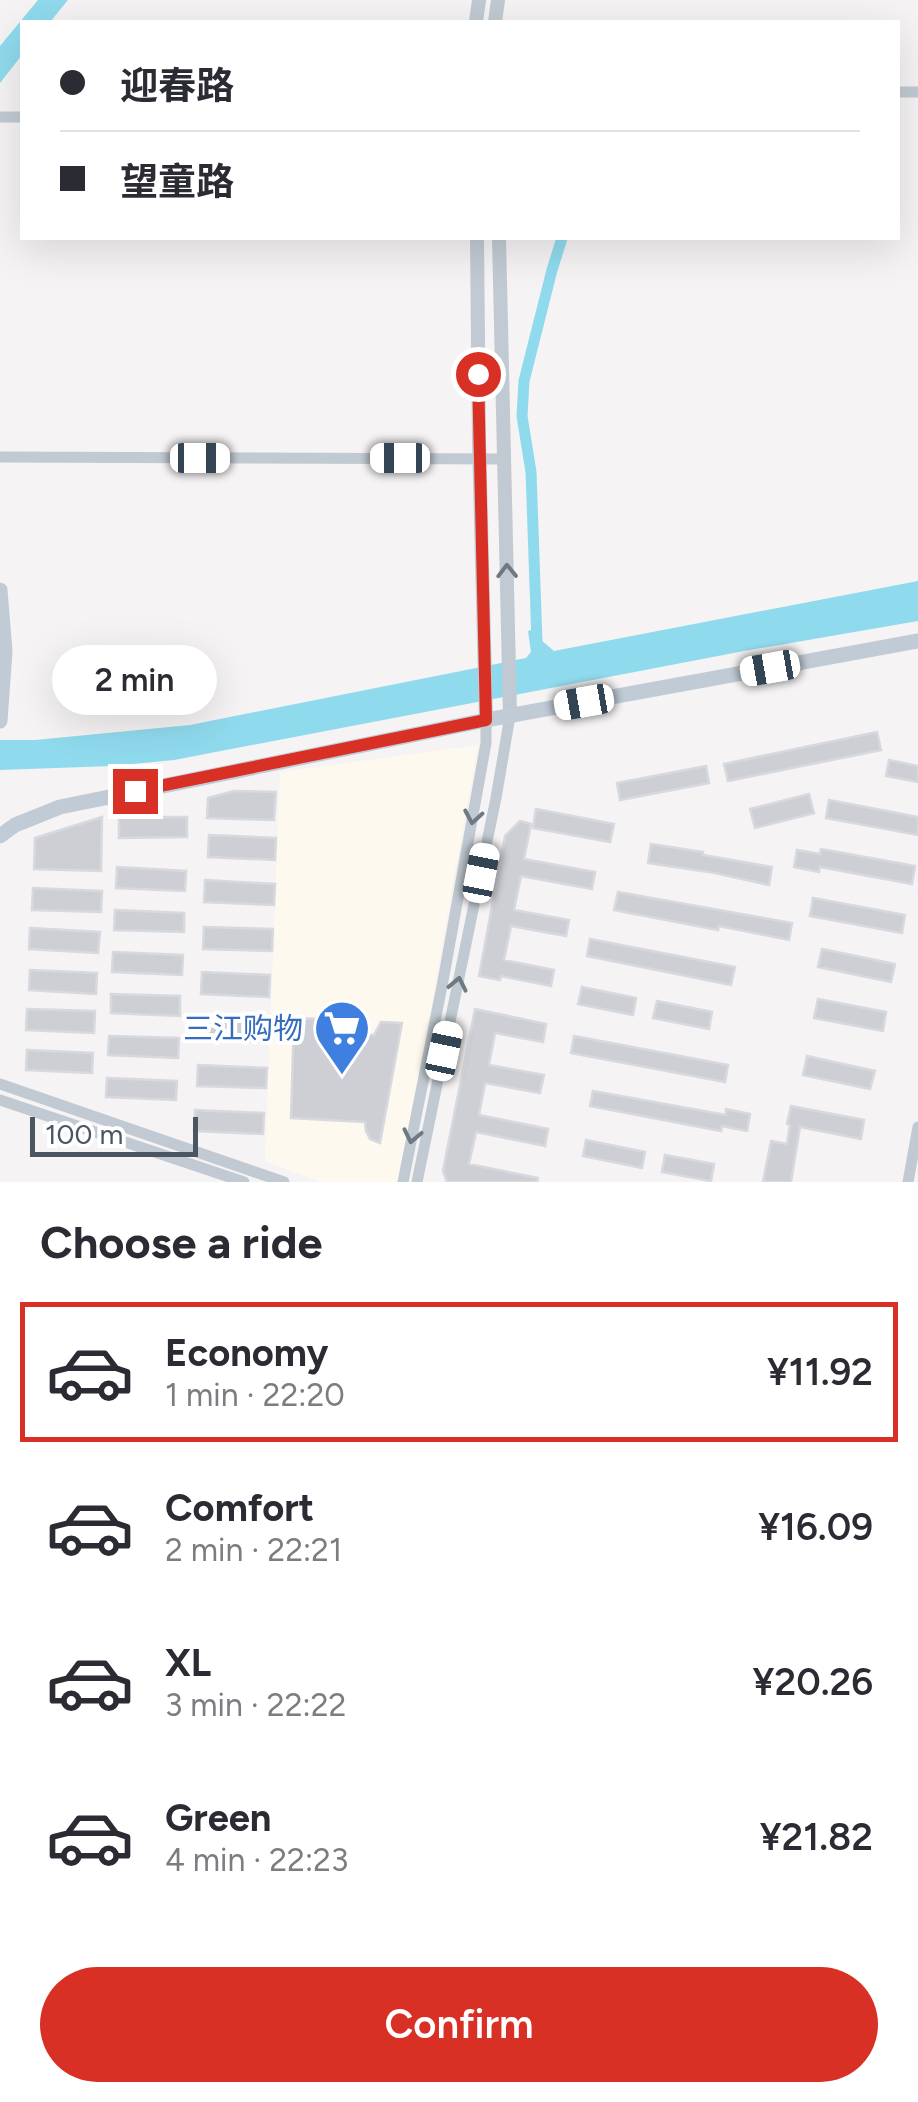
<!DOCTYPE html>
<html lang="en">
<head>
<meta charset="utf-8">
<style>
  :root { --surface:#fff; --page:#f2f2f3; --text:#2b2b33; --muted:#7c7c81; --line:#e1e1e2; --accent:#d93025 }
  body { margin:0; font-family:Figtree,"Noto Sans SC",sans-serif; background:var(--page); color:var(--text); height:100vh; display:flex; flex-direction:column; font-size:38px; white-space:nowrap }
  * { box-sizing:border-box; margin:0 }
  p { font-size:32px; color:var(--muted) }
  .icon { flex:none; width:55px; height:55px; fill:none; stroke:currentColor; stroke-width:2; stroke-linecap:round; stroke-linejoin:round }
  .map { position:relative; height:1182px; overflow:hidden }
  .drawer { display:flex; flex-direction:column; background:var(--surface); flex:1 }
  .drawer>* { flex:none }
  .banner { position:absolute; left:20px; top:20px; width:880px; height:220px; border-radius:0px; box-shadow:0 10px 40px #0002; display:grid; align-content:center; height:220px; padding:0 40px; background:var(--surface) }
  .scale { position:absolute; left:30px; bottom:25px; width:168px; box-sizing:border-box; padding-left:10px; border:5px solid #4a5661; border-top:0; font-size:28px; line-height:35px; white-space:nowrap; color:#4a5661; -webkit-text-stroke:8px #fff; paint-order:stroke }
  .end { position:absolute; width:45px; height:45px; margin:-22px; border:12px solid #d93025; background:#fff; box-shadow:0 0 0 5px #fff }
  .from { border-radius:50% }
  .bubble { position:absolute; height:70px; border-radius:35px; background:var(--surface); box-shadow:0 10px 40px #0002; font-size:32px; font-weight:600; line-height:70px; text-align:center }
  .car { position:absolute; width:30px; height:60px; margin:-30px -15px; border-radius:12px; box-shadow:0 0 8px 2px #0007; background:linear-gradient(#fff 24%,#345 0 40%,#fff 0 76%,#345 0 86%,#fff 0) }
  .banner b { display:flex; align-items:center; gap:35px; height:95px; font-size:38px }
  .banner b+b { border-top:2px solid var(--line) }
  .banner i { width:25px; height:25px; background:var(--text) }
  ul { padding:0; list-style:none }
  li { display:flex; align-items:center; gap:30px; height:140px; margin:0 20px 15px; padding:0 20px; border:5px solid transparent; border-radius:0px }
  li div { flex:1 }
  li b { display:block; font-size:38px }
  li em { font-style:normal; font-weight:600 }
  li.active { border-color:var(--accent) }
  li>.icon { width:90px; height:90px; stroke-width:1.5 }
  h2 { padding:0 40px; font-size:45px; line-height:120px }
  .primary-button { display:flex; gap:20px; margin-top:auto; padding:20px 40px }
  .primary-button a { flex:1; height:115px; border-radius:60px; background:var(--accent); color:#fff; font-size:40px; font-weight:600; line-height:115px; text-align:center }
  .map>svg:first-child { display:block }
</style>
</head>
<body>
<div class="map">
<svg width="918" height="1182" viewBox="0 0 918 1182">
  <rect width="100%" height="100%" fill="#f5f3f3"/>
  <!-- commercial -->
  <path fill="#fdf9ef" d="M478 745 400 1182H320L265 1161 280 772Z"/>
  <!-- water -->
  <path fill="#90daee" d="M38 0H68L50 22H22V55L0 83V46Z
    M918 581V621L744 651 174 760 112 766 0 770V740H35L190 725 526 658 531 652 528 631 541 627V640L554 651Z"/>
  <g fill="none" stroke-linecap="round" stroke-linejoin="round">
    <!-- canal -->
    <path stroke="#90daee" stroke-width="11" d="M537 642 531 472 522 416 524 381 552 270 562 238"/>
  </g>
  <!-- building -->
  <path fill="#cdcfd5" stroke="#d7d9de" stroke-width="2.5" d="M877 732 881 750 728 781 724 764Z
    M889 760 918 766V782L886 776Z
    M706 766 709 783 620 800 617 783Z
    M234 791 276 792 274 820 207 818 208 798Z
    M809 794 814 813 755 828 750 809Z
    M829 800 918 817V835L826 818Z
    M536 809 614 824 610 842 533 828Z
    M102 817 101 871 34 869 35 838Z
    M119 817H187V837L119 838Z
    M520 821 531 824 524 859 595 872 592 889 521 876 514 910 569 920 566 936 511 926 504 960 554 970 551 986 501 976 500 980 479 976 505 836Z
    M209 835 276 838 275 860 208 857Z
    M651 844 703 852V855L772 867 769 885 715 873 648 863Z
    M821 849 915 866 912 884 820 867 819 872 794 867 797 850 820 854Z
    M117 867 186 871 185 891 116 888Z
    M205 880 275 884 274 905 204 902Z
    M33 888 102 891 101 912 32 910Z
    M618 892 792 923 789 940 719 926 718 930 614 910Z
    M813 898 905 915 902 933 810 916Z
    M115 910 184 913V932L114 930Z
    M204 927 273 929 272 951 203 949Z
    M30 928 100 932 98 953 29 949Z
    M590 939 735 967 731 985 587 956Z
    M822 949 895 964 891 982 818 967Z
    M113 952 183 955 182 975 112 972Z
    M30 970 97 973 96 994 29 990Z
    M202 972 270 975 269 997 201 994Z
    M582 987 636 998 633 1015 578 1004Z
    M111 994 180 996V1016L111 1013Z
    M818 999 886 1012 883 1031 814 1018Z
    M657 1001 712 1012 709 1029 653 1018Z
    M27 1009 95 1011 94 1033 26 1030Z
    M475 1009 546 1024 543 1042 495 1033 489 1065 544 1075 540 1093 485 1083 479 1115 548 1129 545 1146 476 1132 469 1164 538 1178 537 1182H447L443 1171Z
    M199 1018 268 1021V1042L198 1040Z
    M294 1018 348 1020 347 1033 374 1035 381 1022 402 1023 380 1143 370 1139 366 1131 365 1122 291 1118Z
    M109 1036 179 1038 178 1058 108 1055Z
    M574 1036 728 1065 725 1082 571 1053Z
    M27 1050 93 1053 92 1073 26 1070Z
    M807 1056 875 1071 870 1089 803 1075Z
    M198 1065 267 1068 266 1088 197 1086Z
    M107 1078 177 1081 176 1100 106 1097Z
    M593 1091 726 1115V1109L750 1114 747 1131 722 1126 721 1131 590 1106Z
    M791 1106 864 1120 861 1139 800 1127 791 1182H763L771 1141 787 1144 790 1125 787 1124Z
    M195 1110 264 1113 263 1134 194 1131Z
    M586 1140 645 1152 642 1168 583 1156Z
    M665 1155 714 1164 711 1181 662 1172Z"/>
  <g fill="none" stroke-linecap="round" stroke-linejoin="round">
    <!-- minor -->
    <path stroke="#c1cad2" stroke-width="11" d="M898 92H918
      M0 117H22
      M0 457 504 459
      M0 1084 284 1182
      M0 1100 244 1182
      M403 1182 443 981 486 743V720
      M417 1182 496 798 510 716
      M908 1182 918 1127"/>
    <!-- tertiary -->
    <path stroke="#c1cad2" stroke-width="14" d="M476 22 479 0
      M495 22 498 0
      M477 238 479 442 486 720
      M499 238 510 716"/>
    <!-- secondary -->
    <path stroke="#c1cbd6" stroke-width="15" d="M0 590 5 651 0 721
      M0 836 15 825 60 807 486 720 918 641"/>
  </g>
  <!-- one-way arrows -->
  <defs><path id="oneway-chevron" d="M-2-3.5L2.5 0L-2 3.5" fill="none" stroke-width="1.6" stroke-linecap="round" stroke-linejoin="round" transform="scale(2.5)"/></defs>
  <g stroke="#6e7983">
    <use href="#oneway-chevron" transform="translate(507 571) rotate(-91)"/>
    <use href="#oneway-chevron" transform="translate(473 817) rotate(100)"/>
    <use href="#oneway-chevron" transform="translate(458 984) rotate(-78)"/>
    <use href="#oneway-chevron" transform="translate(412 1136) rotate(102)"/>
  </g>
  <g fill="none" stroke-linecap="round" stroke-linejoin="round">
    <!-- route -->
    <path stroke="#d93025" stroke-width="12" d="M135 791 486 720 478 374"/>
  </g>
  <!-- icons -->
  <defs>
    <g id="supermarket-pin" transform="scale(2.875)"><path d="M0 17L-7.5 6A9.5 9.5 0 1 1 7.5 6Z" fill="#3f7fe0" stroke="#fff"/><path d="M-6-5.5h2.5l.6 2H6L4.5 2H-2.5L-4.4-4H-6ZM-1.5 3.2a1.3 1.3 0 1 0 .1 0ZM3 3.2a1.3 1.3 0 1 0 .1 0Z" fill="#fff"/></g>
  </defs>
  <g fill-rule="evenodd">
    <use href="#supermarket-pin" x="342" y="1028"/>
  </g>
  <g text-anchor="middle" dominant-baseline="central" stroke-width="8" stroke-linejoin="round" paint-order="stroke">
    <!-- shop labels -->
    <g font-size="30" fill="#366cbe" stroke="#fff" text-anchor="end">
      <text x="303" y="1028">三江购物</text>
    </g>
  </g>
</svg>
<div class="scale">100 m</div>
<i class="end from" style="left:478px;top:374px"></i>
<i class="end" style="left:135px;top:791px"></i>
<div class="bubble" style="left:52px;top:645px;width:165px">2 min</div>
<i class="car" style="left:200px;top:458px;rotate:90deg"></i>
<i class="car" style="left:400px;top:458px;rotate:270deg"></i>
<i class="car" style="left:770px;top:668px;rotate:260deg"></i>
<i class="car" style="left:584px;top:702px;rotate:260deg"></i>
<i class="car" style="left:481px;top:873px;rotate:11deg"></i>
<i class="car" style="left:444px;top:1051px;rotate:12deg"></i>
<div class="banner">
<b><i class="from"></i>迎春路</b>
<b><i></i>望童路</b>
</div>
</div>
<section class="drawer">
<h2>Choose a ride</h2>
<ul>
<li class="active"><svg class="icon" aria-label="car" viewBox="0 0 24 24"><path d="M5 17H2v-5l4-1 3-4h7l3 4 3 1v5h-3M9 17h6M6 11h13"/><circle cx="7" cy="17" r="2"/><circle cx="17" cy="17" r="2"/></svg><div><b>Economy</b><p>1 min · 22:20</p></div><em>¥11.92</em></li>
<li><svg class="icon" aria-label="car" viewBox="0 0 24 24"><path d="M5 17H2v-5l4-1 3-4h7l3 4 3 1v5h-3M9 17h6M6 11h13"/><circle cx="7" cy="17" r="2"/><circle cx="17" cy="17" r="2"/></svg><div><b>Comfort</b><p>2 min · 22:21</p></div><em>¥16.09</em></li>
<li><svg class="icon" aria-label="car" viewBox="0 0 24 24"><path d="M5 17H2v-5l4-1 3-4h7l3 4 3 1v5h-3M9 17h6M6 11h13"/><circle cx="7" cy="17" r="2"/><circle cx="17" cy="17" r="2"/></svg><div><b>XL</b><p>3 min · 22:22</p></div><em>¥20.26</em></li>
<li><svg class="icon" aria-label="car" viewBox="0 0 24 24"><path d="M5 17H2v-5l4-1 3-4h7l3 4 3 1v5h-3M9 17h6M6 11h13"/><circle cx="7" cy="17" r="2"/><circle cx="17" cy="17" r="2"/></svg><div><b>Green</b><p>4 min · 22:23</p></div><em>¥21.82</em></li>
</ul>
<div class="primary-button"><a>Confirm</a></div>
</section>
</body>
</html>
